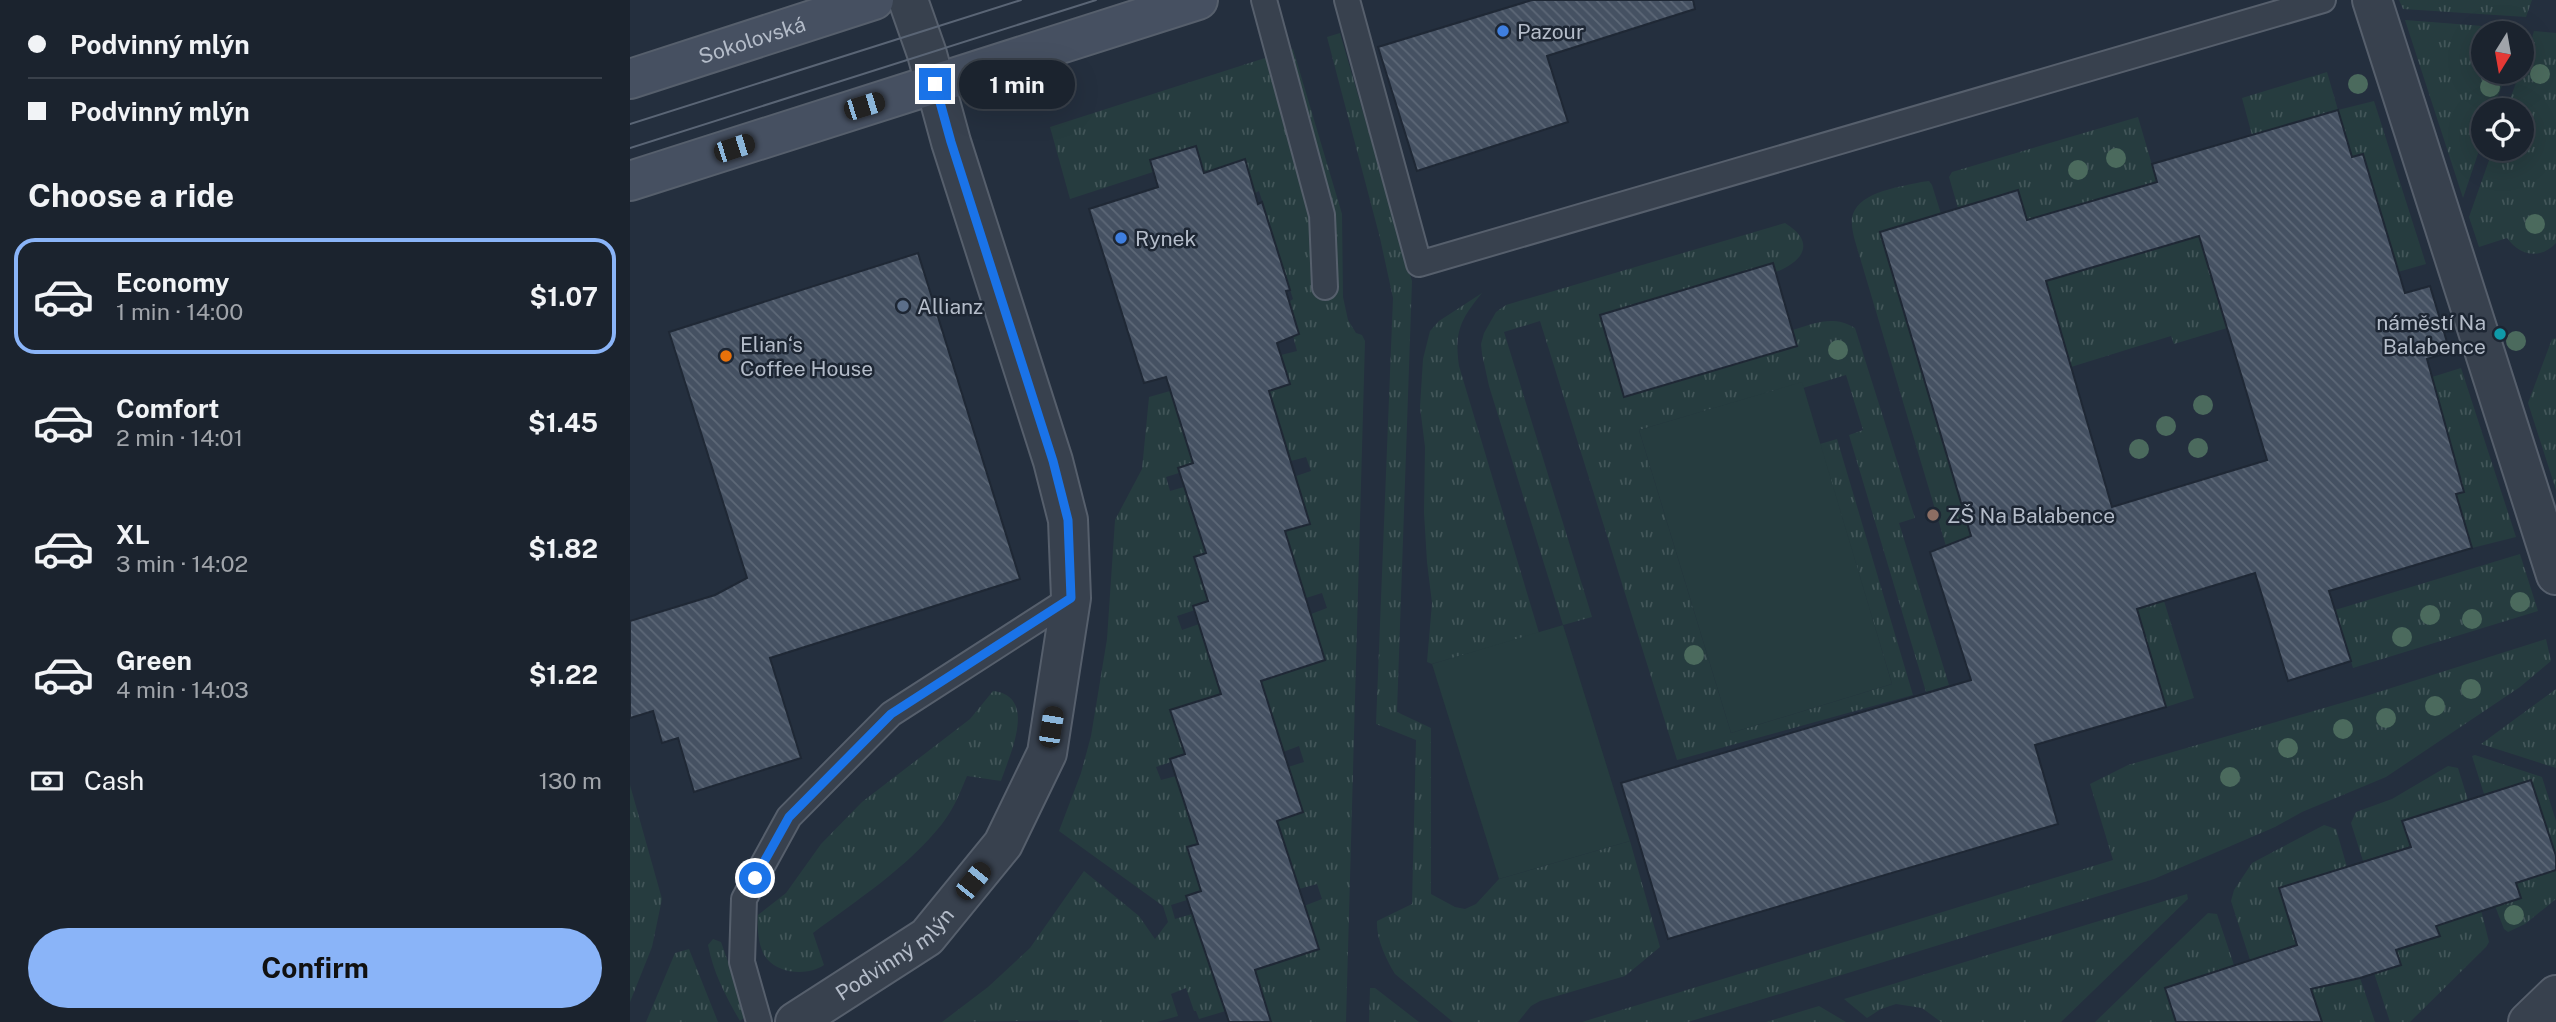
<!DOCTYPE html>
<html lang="en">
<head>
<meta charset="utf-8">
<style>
  :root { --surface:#1b232e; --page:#242b36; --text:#f1f3f6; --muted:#a0a4aa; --line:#39404a; --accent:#8ab4f8 }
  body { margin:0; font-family:"Public Sans",sans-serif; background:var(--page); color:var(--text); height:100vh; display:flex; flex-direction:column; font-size:26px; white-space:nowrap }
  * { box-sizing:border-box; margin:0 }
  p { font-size:23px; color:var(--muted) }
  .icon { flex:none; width:38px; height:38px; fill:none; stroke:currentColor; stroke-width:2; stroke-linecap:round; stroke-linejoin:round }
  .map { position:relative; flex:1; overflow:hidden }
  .side { display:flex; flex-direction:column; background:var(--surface); width:630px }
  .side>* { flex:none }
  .guide { display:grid; align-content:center; height:154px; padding:0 28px; background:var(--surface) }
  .needle { width:46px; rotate:191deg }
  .buttons { position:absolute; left:1841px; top:21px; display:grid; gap:14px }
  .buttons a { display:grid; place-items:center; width:63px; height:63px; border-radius:50%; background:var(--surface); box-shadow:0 7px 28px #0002,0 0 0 2px var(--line); font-size:35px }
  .end { position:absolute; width:32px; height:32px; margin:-16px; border:9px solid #1a73e8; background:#fff; box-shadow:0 0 0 4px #fff }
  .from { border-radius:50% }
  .bubble { position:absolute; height:49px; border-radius:24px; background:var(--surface); box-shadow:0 7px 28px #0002,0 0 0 2px var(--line); font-size:23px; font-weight:700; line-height:49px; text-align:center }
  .car { position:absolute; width:21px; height:42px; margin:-21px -10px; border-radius:9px; box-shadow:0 0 5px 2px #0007; background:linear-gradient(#222 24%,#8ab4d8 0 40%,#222 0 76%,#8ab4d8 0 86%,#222 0) }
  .guide b { display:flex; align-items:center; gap:24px; height:66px; font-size:26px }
  .guide b+b { border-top:2px solid var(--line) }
  .guide i { width:18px; height:18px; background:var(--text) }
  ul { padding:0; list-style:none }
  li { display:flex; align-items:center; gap:21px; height:116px; margin:0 14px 10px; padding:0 14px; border:4px solid transparent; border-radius:21px }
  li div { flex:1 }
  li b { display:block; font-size:26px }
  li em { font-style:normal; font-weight:700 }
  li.selected { border-color:var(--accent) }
  li>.icon { width:63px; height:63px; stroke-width:1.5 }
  h2 { padding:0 28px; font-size:32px; line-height:84px }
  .pay { display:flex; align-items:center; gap:18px; height:77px; padding:0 28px; font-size:26px }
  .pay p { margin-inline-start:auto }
  .action { display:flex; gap:14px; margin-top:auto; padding:14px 28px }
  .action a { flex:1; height:80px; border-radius:42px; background:var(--accent); color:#111; font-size:28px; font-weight:700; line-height:80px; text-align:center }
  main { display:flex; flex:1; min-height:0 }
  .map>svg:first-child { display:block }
</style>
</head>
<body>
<main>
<section class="side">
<div class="guide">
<b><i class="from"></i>Podvinný mlýn</b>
<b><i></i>Podvinný mlýn</b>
</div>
<h2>Choose a ride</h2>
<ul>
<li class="selected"><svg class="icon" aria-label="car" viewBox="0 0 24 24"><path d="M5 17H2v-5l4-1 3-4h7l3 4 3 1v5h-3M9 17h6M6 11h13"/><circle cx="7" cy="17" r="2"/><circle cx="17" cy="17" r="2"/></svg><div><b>Economy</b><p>1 min · 14:00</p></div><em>$1.07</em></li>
<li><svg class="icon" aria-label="car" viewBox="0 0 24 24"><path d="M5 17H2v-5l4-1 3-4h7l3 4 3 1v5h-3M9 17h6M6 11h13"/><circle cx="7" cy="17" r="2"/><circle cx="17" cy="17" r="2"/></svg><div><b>Comfort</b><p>2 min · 14:01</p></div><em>$1.45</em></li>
<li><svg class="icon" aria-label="car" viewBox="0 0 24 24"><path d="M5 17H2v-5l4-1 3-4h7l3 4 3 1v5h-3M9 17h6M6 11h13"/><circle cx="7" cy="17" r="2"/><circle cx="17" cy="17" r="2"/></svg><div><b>XL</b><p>3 min · 14:02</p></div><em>$1.82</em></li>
<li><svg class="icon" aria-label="car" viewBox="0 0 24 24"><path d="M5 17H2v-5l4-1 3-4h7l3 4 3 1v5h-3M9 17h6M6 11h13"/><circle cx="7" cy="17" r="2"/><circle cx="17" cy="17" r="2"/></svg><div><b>Green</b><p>4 min · 14:03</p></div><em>$1.22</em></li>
</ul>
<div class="pay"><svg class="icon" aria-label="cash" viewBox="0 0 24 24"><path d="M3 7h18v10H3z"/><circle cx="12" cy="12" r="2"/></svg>Cash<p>130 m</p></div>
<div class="action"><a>Confirm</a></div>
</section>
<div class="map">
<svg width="1926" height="1022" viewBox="0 0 1926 1022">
  <defs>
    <pattern id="grass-tufts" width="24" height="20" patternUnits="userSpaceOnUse" patternTransform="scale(1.75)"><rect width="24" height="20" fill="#263c3f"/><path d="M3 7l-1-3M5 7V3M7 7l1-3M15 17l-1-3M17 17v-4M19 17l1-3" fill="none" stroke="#435659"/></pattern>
    <pattern id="building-back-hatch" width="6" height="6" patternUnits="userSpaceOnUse" patternTransform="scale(1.75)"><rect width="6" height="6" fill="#455162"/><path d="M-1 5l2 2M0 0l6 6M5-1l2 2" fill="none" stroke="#5d6877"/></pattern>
  </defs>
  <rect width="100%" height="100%" fill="#242f3e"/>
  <!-- grass -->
  <path fill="url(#grass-tufts)" d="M1769 0H1902L1896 17 1773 9Z
    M1775 20 1892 29 1890 33H1853V72H1877L1863 110H1853V139L1833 198Z
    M1904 31 1926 33V243C1910 260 1890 256 1877 238L1849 247 1839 217 1863 149H1892V110H1876L1890 72H1892Z
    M710 33 782 281 767 712 801 728V894L825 907 835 909 846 904 869 879 1000 841 1030 947 995 976 910 1001 901 1006 888 1022H823L765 974C756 959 746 939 747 921L782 904 786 740 746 724 763 298 750 238 697 37Z
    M663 49 712 214 713 297 718 320 726 333 732 335 735 341 716 1022H641L625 970 674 906 692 899 687 884 669 889 647 821 673 812 658 767 674 762 669 746 653 752 630 682 695 660 681 614 697 608 692 593 676 598 655 531 680 523 666 476 681 471 676 457 661 461 639 391 660 384 651 355 667 351 663 336 669 334 659 302 663 299 629 191 625 193 615 159 574 173 565 146 520 160 523 172 440 199 420 127Z
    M1697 72 1708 110 1744 101 1796 264 1768 272 1733 155 1722 157 1708 111 1622 135 1612 98Z
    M1508 117 1527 182 1397 220 1388 191 1328 208 1319 177 1322 172Z
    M1299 181 1302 185 1311 214 1250 233 1328 493 1384 529 1316 546 1225 241C1223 233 1220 222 1223 214 1231 191 1271 187 1291 182Z
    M1155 223C1186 242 1174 261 1146 272L1143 264 994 397 1167 346 1163 330C1186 323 1203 315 1225 328L1285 518 1269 523 1319 685 1296 692 1219 435 1233 430 1216 375 1173 388 1171 383 1009 430 1101 733 1262 684 1190 444 1207 439 1283 695 1047 760 910 321 874 332 962 617 933 625 859 386 852 354 851 344 854 333 866 312 876 305Z
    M1569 236 1597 328 1544 344 1541 336 1441 367 1416 281Z
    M852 293C831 319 824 331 829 366L909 633 802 664 797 662 802 603 797 562 794 513 795 447 790 407 793 359 800 331 809 321Z
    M1926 338V490L1898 403 1922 339Z
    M1831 368 1886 537 1842 548 1826 494 1834 491 1802 377Z
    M540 391 563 463 548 468 549 473 536 477 540 491 554 487 562 512 577 508 578 601 564 606 565 610 547 616 552 630 569 624 606 690 541 710 555 754 541 758V762L526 767 531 780 546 776 582 839 557 847 571 891 557 895V900L541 905 545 919 562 914 571 940 585 935 609 1007 569 1019 566 1011H564L556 988 541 994 548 1016 527 1022H449L448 1020 312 1022 358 987 400 948 454 871 509 916 525 939 538 922 533 906 429 831 451 773 461 736 477 639 485 520 512 469 519 397Z
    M1890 554 1908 611 1723 668 1705 610Z
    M1534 601 1564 698 1536 707 1507 609Z
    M1916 639 1921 661 1890 687 1756 777 1672 812 1645 827 1524 879 1058 1022H952L1483 860 1460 784 1498 765 1739 695Z
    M1926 689V768L1851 744Z
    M363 691C408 696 380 754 371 781L337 776C330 793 323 810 312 824 277 868 227 900 183 933L194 965C178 976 150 974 137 959 128 948 127 928 128 915L156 893 191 844 232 802 340 719Z
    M1845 755 1912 777 1926 821V856L1901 780 1854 794 1842 756Z
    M1818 766 1828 768 1838 800 1834 801 1837 810 1772 822 1781 846 1733 861 1721 823 1726 812 1762 799Z
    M0 785 32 899 22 947 0 1002Z
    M1694 825 1706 829 1717 867 1714 868 1716 876 1667 945 1620 960 1601 901 1604 890 1622 863Z
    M1926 870V899L1895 924 1878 932 1874 929 1865 906 1891 898 1886 883Z
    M1557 894 1558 899 1431 1022H1311L1292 1008 1266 1004 1251 1009 1237 1018 1214 999Z
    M1801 910H1851L1859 942 1856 947 1780 1022H1760L1744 973 1766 950 1809 936Z
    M1578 913 1587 914 1604 965 1535 988 1546 1022H1465Z
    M83 939 91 942 103 976 116 995 115 1017 110 1021C96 997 83 972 78 945Z
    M59 949 88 1022H16L45 953Z
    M1678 978H1730L1745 1022H1692Z
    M740 988H745L789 1022H739Z
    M1189 1006 1216 1022H1136Z"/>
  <!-- pitch -->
  <path fill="#263c3f" d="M1172 382 1262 684 1101 733 1009 430Z
    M933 625 1000 841 869 879 802 664Z"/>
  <!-- building -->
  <path fill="url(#building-back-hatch)" stroke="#1f2835" stroke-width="2" fill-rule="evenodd" d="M902 0H1063L1065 9 917 56 938 122 787 171 748 47Z
    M1708 110 1722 157 1733 154 1775 293 1800 286 1820 352 1797 359 1834 492 1826 494 1842 548 1699 591 1721 661 1658 681 1625 573 1507 609 1536 707 1405 745 1428 824 1038 939 991 783 1341 680 1300 552 1341 536 1250 232 1388 190 1397 220 1527 182 1522 164ZM1569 236 1637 460 1482 507 1416 281Z
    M566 146 574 173 615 159 628 204 632 202 660 290 656 291 669 334 647 343 660 384 639 391 680 524 655 531 695 660 631 681 673 812 647 821 689 949 625 970 641 1022H599L556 896 571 891 557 847 568 844 540 759 555 754 540 710 591 694 563 606 578 601 564 557 576 553 548 468 563 463 536 377 514 383 459 209 528 187 520 160Z
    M288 253 390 579 140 658 171 758 64 792 48 738 32 743 23 711 0 718V621L85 595 117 578 39 332Z
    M1143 263 1167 346 994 397 970 315Z
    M1901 780 1926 856V870L1886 883 1891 898 1806 926 1810 936 1766 950 1771 965 1730 978 1681 989 1692 1022H1546L1535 988 1667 945 1649 888 1781 847 1772 821Z"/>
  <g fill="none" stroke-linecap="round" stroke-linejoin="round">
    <!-- service casing -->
    <g stroke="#565f6c" stroke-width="28">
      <path id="service" d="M634 0 692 215 695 287
        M717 0 789 264 1693 0
        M129 1022 112 962 114 899 159 817 261 714 441 598"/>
    </g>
    <!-- pedestrian casing -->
    <g stroke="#565f6c" stroke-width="42">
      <path id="pedestrian" d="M1742 0 1926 575"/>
    </g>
    <!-- minor casing -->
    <g stroke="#565f6c" stroke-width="42">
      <g id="minor">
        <path id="s1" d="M165 1022 297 937 373 844 417 753 441 598 438 520 423 461 321 142 297 54 278 0"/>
        <path d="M1898 1022 1926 995"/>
      </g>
    </g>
    <!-- secondary casing -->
    <g stroke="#565f6c" stroke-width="42">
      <g id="secondary">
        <path id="s2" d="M0 79 244 0"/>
        <path d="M0 181 568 0"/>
      </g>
    </g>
    <!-- service -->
    <use href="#service" stroke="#38414e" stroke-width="24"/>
    <!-- pedestrian -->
    <use href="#pedestrian" stroke="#38414e" stroke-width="38"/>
    <!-- minor -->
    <use href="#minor" stroke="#38414e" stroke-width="38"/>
    <!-- secondary -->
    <use href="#secondary" stroke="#465061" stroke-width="38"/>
    <!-- tram -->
    <path stroke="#5a6575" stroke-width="2" d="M0 124 391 0
      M0 148 466 0"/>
  </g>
  <!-- trees -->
  <g fill="#4b6a5d">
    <circle cx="1910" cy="74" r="10"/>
    <circle cx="1728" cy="84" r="10"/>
    <circle cx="1860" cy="87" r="10"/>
    <circle cx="1486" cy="158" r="10"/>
    <circle cx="1448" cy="170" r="10"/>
    <circle cx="1905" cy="224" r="10"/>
    <circle cx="1886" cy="341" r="10"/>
    <circle cx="1208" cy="350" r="10"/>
    <circle cx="1573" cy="405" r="10"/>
    <circle cx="1536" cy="426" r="10"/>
    <circle cx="1568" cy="448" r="10"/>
    <circle cx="1509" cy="449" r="10"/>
    <circle cx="1890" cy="602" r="10"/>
    <circle cx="1800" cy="615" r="10"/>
    <circle cx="1842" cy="619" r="10"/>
    <circle cx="1772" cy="637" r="10"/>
    <circle cx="1064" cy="655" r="10"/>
    <circle cx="1841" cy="689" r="10"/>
    <circle cx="1805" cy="706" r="10"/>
    <circle cx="1756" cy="718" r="10"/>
    <circle cx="1713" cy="729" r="10"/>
    <circle cx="1658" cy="748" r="10"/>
    <circle cx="1600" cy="777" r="10"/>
    <circle cx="1884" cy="915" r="10"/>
  </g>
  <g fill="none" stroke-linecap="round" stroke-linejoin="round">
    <!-- route -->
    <path stroke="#1a73e8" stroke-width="9" d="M125 878 159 817 261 714 441 598 438 520 423 461 321 142 305 84"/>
  </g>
  <!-- markers -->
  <g fill="#3f7fe0" stroke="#1d2633" stroke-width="2.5">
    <circle cx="873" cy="31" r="7"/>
    <circle cx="491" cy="238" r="7"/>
  </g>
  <circle fill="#5c6f8a" stroke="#1d2633" stroke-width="2.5" cx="273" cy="306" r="7"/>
  <circle fill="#0f9aa8" stroke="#1d2633" stroke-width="2.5" cx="1870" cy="334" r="7"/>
  <circle fill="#e8710a" stroke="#1d2633" stroke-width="2.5" cx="96" cy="356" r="7"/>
  <circle fill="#8d6e63" stroke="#1d2633" stroke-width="2.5" cx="1303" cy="515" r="7"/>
  <g text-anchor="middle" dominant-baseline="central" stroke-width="5" stroke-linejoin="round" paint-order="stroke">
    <!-- poi labels -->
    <g font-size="21" fill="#b4bcc9" stroke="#1d2633" text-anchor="start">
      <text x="887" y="31">Pazour</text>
      <text x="505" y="238">Rynek</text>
      <text x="287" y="306">Allianz</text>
      <text x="1856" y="322" text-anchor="end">náměstí Na<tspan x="1856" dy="24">Balabence</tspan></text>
      <text x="110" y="344">Elian‘s<tspan x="110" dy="24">Coffee House</tspan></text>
      <text x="1317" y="515">ZŠ Na Balabence</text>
    </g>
    <!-- street labels -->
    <g font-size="21" fill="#b4bcc9" stroke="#1d2633">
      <text stroke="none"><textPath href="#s2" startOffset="128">Sokolovská</textPath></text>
      <text stroke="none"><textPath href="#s1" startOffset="121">Podvinný mlýn</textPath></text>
    </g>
  </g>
</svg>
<div class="buttons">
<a><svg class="needle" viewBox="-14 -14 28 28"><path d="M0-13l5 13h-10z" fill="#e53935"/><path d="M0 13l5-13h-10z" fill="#a0a4aa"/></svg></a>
<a><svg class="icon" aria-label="locate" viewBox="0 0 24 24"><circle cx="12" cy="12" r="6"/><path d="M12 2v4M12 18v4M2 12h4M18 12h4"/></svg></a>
</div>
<i class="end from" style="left:125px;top:878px"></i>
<i class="end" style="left:305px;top:84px"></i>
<div class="bubble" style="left:329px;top:60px;width:116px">1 min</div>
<i class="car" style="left:234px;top:106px;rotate:73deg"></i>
<i class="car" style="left:104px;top:148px;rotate:72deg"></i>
<i class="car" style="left:421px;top:727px;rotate:9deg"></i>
<i class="car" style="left:343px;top:881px;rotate:39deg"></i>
</div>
</main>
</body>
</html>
